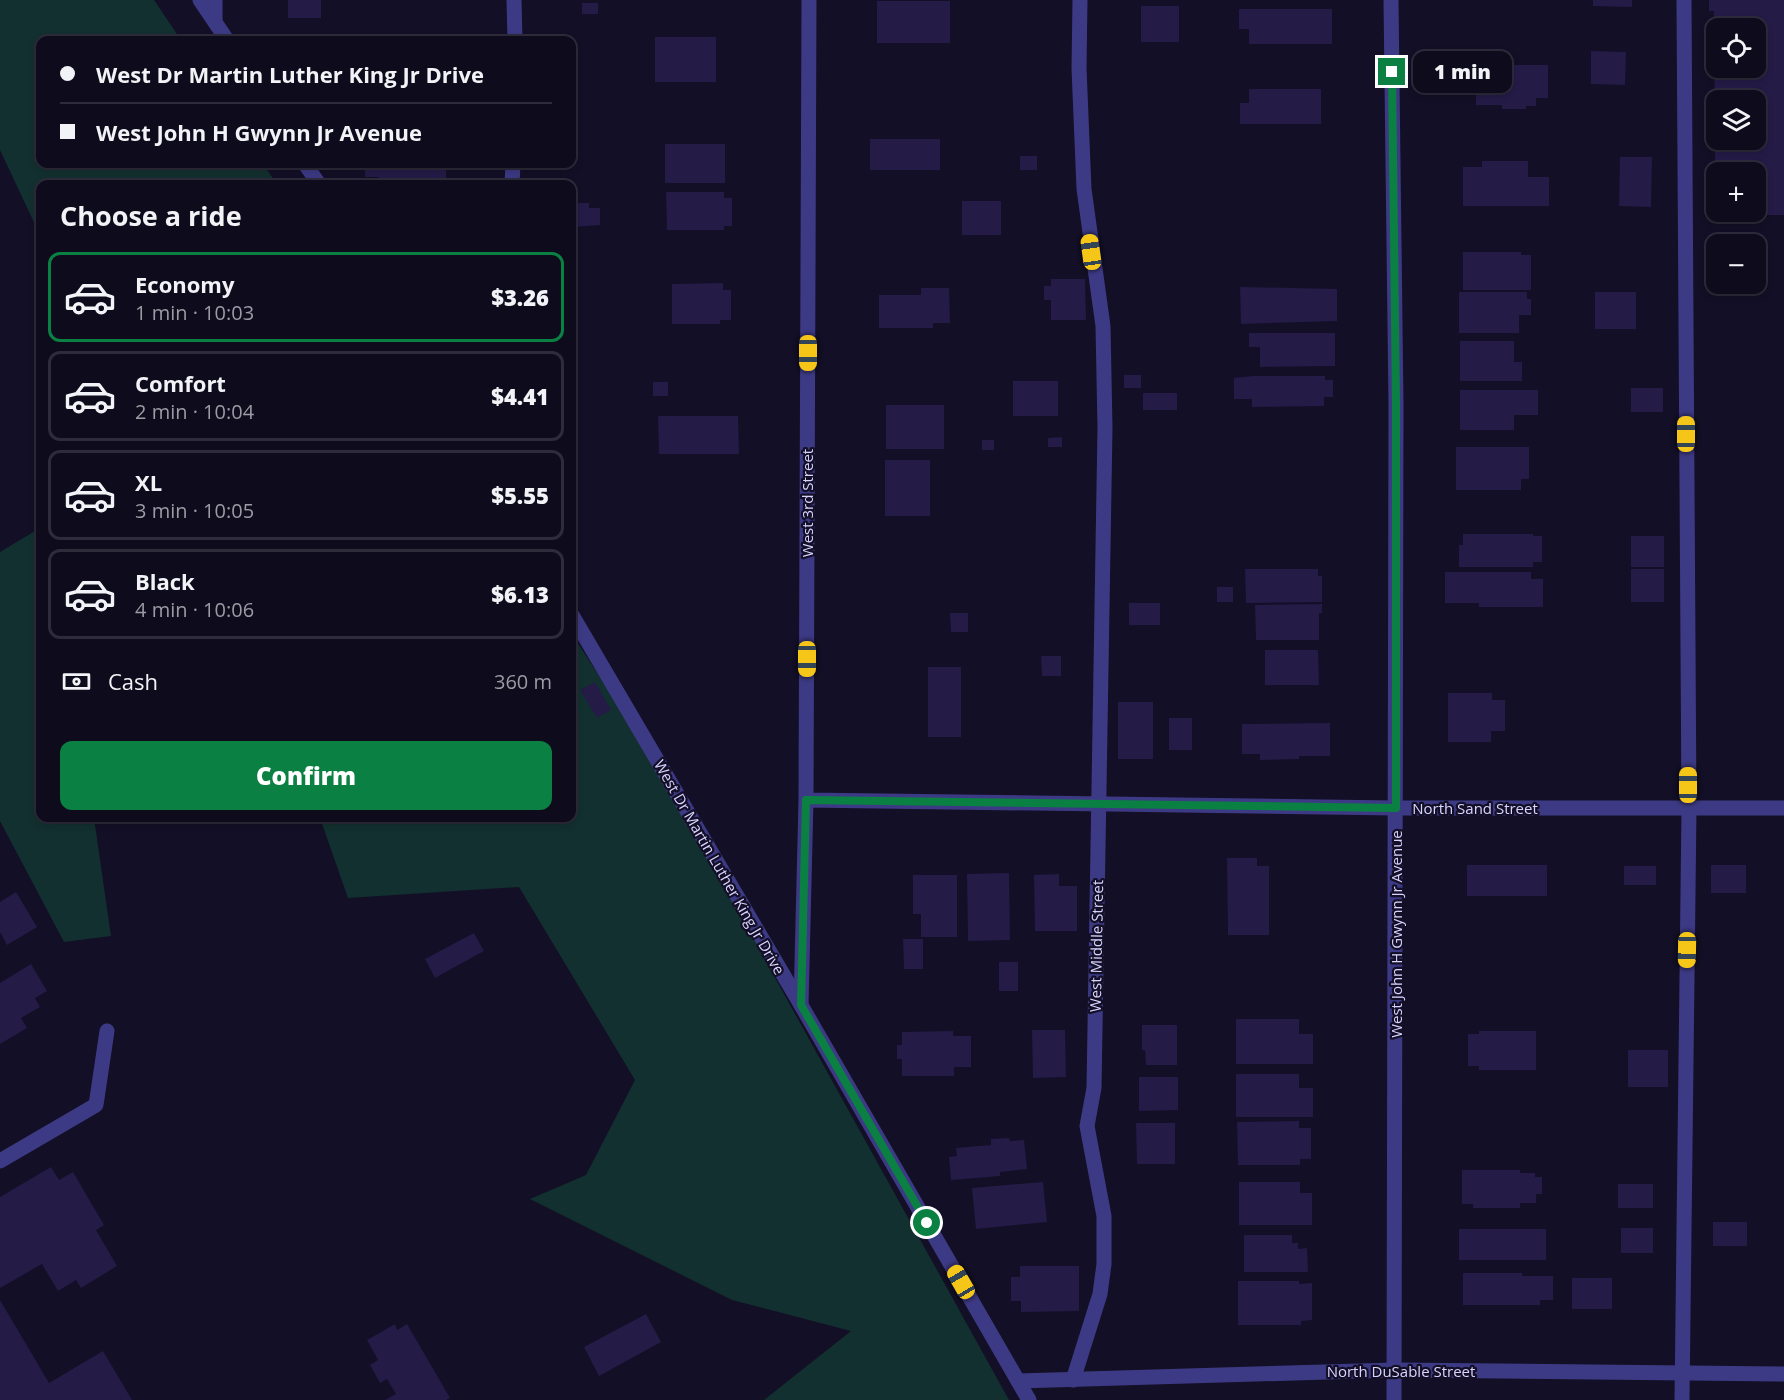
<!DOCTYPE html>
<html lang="en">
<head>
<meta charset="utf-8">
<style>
  :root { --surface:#0e0b1c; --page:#171425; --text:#f1f3f6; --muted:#9b9ba3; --line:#2e2b3b; --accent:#0b8043 }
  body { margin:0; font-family:"Open Sans",sans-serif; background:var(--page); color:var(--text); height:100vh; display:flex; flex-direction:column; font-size:22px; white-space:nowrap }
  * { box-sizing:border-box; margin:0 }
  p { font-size:20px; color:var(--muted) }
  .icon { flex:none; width:33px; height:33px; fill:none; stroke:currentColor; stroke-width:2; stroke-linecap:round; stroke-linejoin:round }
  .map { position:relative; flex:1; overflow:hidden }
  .panel { position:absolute; left:36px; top:180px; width:540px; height:642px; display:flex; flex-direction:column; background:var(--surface); border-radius:12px; box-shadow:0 3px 9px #0003,0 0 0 2px var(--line) }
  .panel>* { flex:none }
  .banner { position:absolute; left:36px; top:36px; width:540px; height:132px; border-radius:12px; box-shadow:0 3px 9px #0003,0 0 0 2px var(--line); display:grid; align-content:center; height:132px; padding:0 24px; background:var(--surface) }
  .tools { position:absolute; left:1706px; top:18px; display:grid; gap:12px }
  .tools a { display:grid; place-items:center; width:60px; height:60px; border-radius:12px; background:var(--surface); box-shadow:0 3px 9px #0003,0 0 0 2px var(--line); font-size:30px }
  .end { position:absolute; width:27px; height:27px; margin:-14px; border:8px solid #0b8043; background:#fff; box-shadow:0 0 0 3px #fff }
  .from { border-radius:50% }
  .bubble { position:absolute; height:42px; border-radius:12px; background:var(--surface); box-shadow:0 3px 9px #0003,0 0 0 2px var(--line); font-size:20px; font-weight:800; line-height:42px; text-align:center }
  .car { position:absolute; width:18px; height:36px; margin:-18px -9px; border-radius:8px; box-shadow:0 0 4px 2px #0007; background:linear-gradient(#f5c518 24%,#345 0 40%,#f5c518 0 76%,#345 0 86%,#f5c518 0) }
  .banner b { display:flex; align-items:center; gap:21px; height:57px; font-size:22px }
  .banner b+b { border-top:2px solid var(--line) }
  .banner i { width:15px; height:15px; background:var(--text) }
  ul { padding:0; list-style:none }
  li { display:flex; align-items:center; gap:18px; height:90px; margin:0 12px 9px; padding:0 12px; border:3px solid var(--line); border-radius:12px }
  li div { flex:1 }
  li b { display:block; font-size:22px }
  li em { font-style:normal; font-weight:800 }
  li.current { border-color:var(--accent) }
  li>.icon { width:54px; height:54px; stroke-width:1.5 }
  h2 { padding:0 24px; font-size:27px; line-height:72px }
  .pay { display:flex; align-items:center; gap:15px; height:66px; padding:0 24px; font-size:22px }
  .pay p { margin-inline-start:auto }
  .primary-button { display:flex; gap:12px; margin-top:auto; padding:12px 24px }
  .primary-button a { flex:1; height:69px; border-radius:12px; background:var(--accent); color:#fff; font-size:24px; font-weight:800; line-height:69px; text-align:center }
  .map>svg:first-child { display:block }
</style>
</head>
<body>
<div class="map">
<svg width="1784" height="1400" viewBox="0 0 1784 1400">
  <rect width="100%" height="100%" fill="#130f26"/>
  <!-- green -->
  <path fill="#12302f" d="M0 0H154L181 40H40V164H263L277 184H40V235L0 150Z
    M40 528V818H94L111 936 64 942 0 821V552Z
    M572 634 661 772 1009 1400H764L851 1331 732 1300 530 1199 586 1175 635 1080 519 887 348 898 320 818H572Z"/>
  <!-- building -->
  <path fill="#241b47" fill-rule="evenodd" d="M288 0H321V18H288Z
    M1593 0H1632V7L1593 6Z
    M1709 0H1784V215H1706V170H1715V140H1755V100H1715L1714 68H1755V28H1714V11H1709ZM1716 172H1755V212H1716Z
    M877 1H950V43H877Z
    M582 3H598V14H582Z
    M1141 6H1179V42H1141Z
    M1239 9H1332V44H1249V29H1239Z
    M655 37H716V82H655Z
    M1591 51 1626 52 1625 85 1591 84Z
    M1483 65H1548V98H1536V106H1526V109H1502V105H1476V95H1461V71H1483Z
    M1249 89H1321V124H1240V103H1249Z
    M870 139H940V170H870Z
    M665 144H725V183H665Z
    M1020 156H1037V170H1020Z
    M1620 157H1652L1651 207 1619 206Z
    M1482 161H1528V177H1549V206H1463V167H1482Z
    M365 164H446V180H378V177H365Z
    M666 192H724V198H732V226H724V230H667Z
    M962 201H1001V235H962Z
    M578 203H589V208H600V225L572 227V207H578Z
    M1463 252H1521V255H1531V290H1463Z
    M1051 279H1085L1086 320H1051V300H1044V286H1051Z
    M723 283V290H731V320H720V324H672V284Z
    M1240 287 1337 289V321L1241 324Z
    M921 288H949L950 323H933V328H879V295H921Z
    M1459 292H1527V299H1531V315H1519V333H1459Z
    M1595 292H1636V329H1595Z
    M1249 333H1335V366L1260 367V347H1249Z
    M1460 341H1514V362H1522V381H1460Z
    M1124 375H1141V388H1124Z
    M1253 376H1325V380H1333V397H1324V406L1252 407V399H1234V378Z
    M1013 381H1058V416H1013Z
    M653 382H668V396H653Z
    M1631 388H1663V412H1631Z
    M1460 390H1538V415H1514V430H1460Z
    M1143 393H1177V410H1143Z
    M886 405H944V449H886Z
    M658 416H738L739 454H659Z
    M1062 437V447H1048V438Z
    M982 440H994V450H982Z
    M1456 447H1529V479H1521V490H1456Z
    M885 460H930V516H885Z
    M1463 534H1533V536H1542V562H1533V567H1459V545H1463Z
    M1631 536H1664V567H1631Z
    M1245 569H1318V576H1322V602L1246 603Z
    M1631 569H1664V602H1631Z
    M1445 572H1531V579H1543V607H1479V603H1445Z
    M1217 587H1233V602H1217Z
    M1129 603H1160V625H1129Z
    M1322 604V613H1319V640H1256L1255 605Z
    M950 613H968V632H951Z
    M1265 650H1318L1319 685H1265Z
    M1041 656H1061V676H1042Z
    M928 667H961V737H928Z
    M595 682 611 710 597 718 580 690Z
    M1448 693H1492V700H1505V731H1491V742H1448Z
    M1118 702H1153V759H1118Z
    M1169 718H1192V750H1169Z
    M1330 723V756H1299V759L1260 760V754H1242V724Z
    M1227 858H1257V866H1269V935H1228Z
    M1467 865H1547V896H1467Z
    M1711 865H1746V893H1711Z
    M1624 866H1656V885H1624Z
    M1009 873 1010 940 968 941 967 874Z
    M1059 874V886H1077V931H1035L1034 875Z
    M913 875H957V937H921V914H913Z
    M16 892 37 927 7 945 0 932V902Z
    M474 933 484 951 435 978 425 959Z
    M903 939H923V969H904Z
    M999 962H1018V991H999Z
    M31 964 47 991 35 998 40 1007 21 1018 27 1028 0 1044V983Z
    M1236 1019H1299V1034H1313V1064H1236Z
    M1142 1025H1177V1065H1146L1145 1050H1142Z
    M1032 1030H1065L1066 1077 1033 1078Z
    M953 1031V1036H971V1067H954V1076H902V1059H897V1045H902V1032Z
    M1479 1031H1536V1070H1479V1066H1468V1034H1479Z
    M1628 1050H1668V1087H1628Z
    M1236 1074H1299V1088H1313V1117H1236Z
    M1139 1077H1178V1110L1139 1111Z
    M1299 1121V1128H1311V1159H1300V1165H1238L1237 1122Z
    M1136 1123H1175V1164H1137Z
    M1009 1138 1010 1141 1024 1140 1027 1169 1000 1172V1176L951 1180 949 1157 957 1156 956 1148 991 1145V1139Z
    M51 1167 59 1180 73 1172 104 1225 96 1230 117 1266 81 1288 76 1280 58 1291 42 1264 0 1288V1197Z
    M1462 1170H1520V1173H1535V1177H1542V1194H1536V1203H1520V1208H1473V1204H1462Z
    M1043 1182 1047 1222 976 1229 972 1188Z
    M1239 1182H1300V1193H1312V1225H1239Z
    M1618 1184H1653V1208H1618Z
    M1713 1222H1747V1246H1713Z
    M1621 1228H1653V1253H1621Z
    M1459 1229H1546V1260H1459Z
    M1244 1235H1292V1243H1298V1249L1307 1248 1308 1272H1244Z
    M1020 1266H1079V1311L1021 1312V1301H1011V1277H1020Z
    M1463 1273H1522V1276H1553V1300H1540V1305H1463Z
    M1572 1278H1612V1309H1572Z
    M1238 1281H1299V1284L1312 1283V1320L1301 1321V1325H1238Z
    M0 1300 49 1383 103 1351 132 1400H0Z
    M646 1314 661 1342 599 1376 584 1347Z
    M395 1324 397 1330 407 1324 450 1398 446 1400H385L396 1394 387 1379 380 1383 370 1365 378 1360 367 1340Z"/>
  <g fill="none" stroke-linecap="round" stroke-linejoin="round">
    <!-- service -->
    <path stroke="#3d3a85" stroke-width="15" d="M514 0 515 40
      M512 184 513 164
      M0 1161 96 1105 107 1031
      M1073 1380 1100 1294 1104 1264V1216L1087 1126 1094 1088 1105 428 1103 326 1084 189 1079 68 1080 0
      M1682 1400 1689 808 1684 0"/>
    <!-- minor -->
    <path stroke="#3d3a85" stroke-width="15" d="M215 21V0
      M806 800 1396 808H1784
      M801 1005 806 800 809 0
      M1018 1381 1394 1370 1784 1374"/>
    <!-- tertiary -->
    <path stroke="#3d3a85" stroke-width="15" d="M200 0 227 40
      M1391 0 1396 405 1394 1400
      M305 164 319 184
      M572 615 801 1005 1029 1400"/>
  </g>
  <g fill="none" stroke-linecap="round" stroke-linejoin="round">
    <!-- route -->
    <path stroke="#0b8043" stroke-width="8" d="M927 1223 801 1005 806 800 1396 808V405L1392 72"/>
  </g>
  <g text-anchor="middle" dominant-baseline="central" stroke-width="4.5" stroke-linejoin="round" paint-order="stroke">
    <!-- street labels -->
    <g font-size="15" fill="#d9d4ff" stroke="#130f26">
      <text transform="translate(807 503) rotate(-90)">West 3rd Street</text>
      <text x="1475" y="808">North Sand Street</text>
      <text transform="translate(720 867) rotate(60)">West Dr Martin Luther King Jr Drive</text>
      <text transform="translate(1396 934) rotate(-90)">West John H Gwynn Jr Avenue</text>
      <text transform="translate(1096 946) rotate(-89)">West Middle Street</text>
      <text x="1401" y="1371">North DuSable Street</text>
    </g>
  </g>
</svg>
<div class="tools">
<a><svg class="icon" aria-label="locate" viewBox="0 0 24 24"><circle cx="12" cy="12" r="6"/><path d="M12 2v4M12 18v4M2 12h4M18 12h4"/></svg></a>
<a><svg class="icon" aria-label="layers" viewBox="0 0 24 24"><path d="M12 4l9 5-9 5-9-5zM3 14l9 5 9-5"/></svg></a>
<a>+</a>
<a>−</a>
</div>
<i class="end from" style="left:927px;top:1223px"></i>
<i class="end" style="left:1392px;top:72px"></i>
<div class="bubble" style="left:1413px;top:51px;width:99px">1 min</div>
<i class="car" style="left:1091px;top:252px;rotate:352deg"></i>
<i class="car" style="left:808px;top:353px;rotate:180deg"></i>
<i class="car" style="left:1686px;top:434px;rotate:0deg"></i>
<i class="car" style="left:807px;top:659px;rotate:180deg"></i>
<i class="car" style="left:1688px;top:785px;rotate:0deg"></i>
<i class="car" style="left:1687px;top:950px;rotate:181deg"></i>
<i class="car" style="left:961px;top:1282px;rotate:330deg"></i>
<div class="banner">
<b><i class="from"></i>West Dr Martin Luther King Jr Drive</b>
<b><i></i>West John H Gwynn Jr Avenue</b>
</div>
<section class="panel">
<h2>Choose a ride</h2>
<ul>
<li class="current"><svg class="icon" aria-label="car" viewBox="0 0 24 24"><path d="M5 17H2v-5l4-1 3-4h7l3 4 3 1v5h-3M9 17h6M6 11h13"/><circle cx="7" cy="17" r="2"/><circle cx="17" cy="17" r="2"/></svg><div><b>Economy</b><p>1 min · 10:03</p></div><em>$3.26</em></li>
<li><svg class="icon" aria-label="car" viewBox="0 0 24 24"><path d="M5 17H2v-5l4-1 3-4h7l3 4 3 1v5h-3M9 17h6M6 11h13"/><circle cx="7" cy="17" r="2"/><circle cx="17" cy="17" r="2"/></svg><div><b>Comfort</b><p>2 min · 10:04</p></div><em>$4.41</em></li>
<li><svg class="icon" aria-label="car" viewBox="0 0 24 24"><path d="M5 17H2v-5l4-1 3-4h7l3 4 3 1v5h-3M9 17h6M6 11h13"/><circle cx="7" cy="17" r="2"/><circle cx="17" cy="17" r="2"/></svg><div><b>XL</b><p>3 min · 10:05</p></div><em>$5.55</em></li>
<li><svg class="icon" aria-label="car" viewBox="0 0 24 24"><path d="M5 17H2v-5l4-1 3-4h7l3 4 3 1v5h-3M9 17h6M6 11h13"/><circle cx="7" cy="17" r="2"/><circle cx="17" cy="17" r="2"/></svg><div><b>Black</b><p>4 min · 10:06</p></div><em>$6.13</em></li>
</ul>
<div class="pay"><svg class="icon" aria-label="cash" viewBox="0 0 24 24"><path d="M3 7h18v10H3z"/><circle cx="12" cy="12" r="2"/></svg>Cash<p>360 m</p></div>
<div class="primary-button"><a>Confirm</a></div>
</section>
</div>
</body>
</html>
